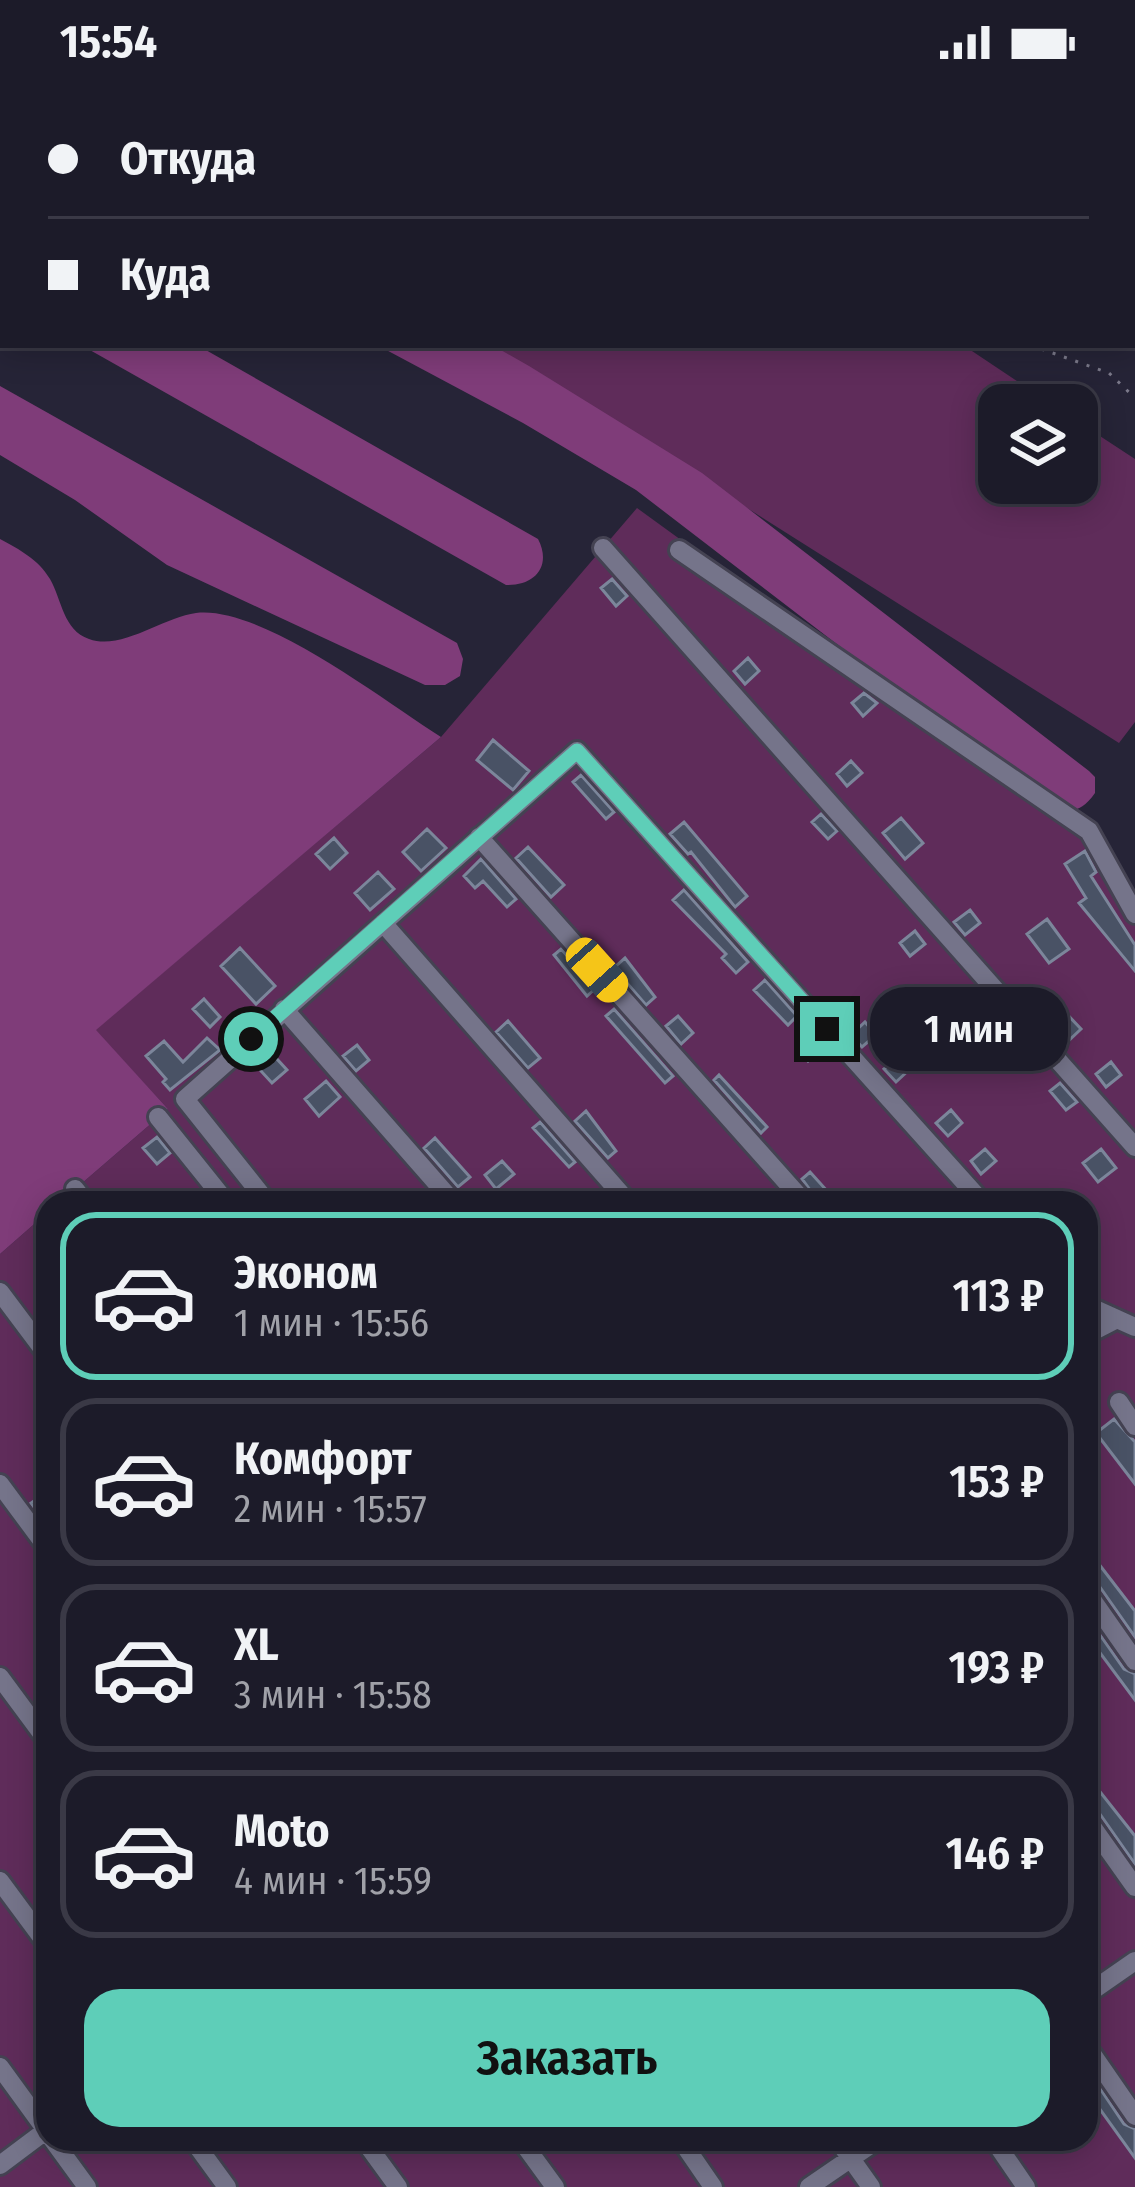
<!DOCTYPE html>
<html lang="ru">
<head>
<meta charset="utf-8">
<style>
  :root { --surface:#1c1b29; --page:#252431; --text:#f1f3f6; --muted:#a0a1a8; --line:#3a3946; --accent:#5eceb8 }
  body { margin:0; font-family:"Fira Sans Condensed",sans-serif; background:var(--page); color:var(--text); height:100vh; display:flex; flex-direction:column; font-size:45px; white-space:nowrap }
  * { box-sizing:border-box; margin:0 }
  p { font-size:39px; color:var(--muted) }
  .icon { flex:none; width:66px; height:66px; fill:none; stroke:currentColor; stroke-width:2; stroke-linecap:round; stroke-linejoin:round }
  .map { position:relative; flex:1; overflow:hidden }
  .sheet { position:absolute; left:36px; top:1107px; width:1062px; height:960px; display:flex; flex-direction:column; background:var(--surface); border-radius:36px; box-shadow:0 6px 30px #0003,0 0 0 3px var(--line) }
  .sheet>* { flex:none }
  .banner { position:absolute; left:0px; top:0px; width:1137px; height:264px; box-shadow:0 6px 30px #0003,0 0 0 3px var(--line); display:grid; align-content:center; height:264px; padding:0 48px; background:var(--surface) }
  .buttons { position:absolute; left:978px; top:300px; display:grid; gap:24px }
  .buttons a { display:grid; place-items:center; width:120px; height:120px; border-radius:24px; background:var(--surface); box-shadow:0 6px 30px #0003,0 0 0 3px var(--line); font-size:60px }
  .end { position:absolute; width:54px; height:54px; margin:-27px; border:15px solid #5eceb8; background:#111; box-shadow:0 0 0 6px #111 }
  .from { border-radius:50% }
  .bubble { position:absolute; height:84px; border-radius:36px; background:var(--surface); box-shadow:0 6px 30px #0003,0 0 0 3px var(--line); font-size:39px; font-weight:600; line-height:84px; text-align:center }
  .car { position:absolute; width:36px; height:72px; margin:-36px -18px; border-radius:15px; box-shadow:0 0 9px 3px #0007; background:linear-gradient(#f5c518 24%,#345 0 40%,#f5c518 0 76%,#345 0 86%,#f5c518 0) }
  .banner b { display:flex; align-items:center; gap:42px; height:114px; font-size:45px }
  .banner b+b { border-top:3px solid var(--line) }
  .banner i { width:30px; height:30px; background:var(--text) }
  ul { padding:21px 0 0; list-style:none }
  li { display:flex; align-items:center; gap:36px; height:168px; margin:0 24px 18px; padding:0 24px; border:6px solid var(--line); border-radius:36px }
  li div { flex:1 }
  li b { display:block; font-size:45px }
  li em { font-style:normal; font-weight:600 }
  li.selected { border-color:var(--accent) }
  li>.icon { width:108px; height:108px; stroke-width:1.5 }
  .button { display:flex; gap:24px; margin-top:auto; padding:24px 48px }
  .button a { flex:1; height:138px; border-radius:36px; background:var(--accent); color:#111; font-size:48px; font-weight:600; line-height:138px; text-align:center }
  .status { display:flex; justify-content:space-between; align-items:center; height:84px; padding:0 60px; background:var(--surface); direction:ltr }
  .status svg { height:33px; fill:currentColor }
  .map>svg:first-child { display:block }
</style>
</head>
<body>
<div class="status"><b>15:54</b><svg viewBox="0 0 49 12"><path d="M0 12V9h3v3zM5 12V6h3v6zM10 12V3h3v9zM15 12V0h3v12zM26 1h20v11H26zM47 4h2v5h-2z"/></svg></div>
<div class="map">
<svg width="1135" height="2103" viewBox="0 0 1135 2103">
  <rect width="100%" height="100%" fill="#262437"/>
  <!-- green -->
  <path fill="#5f2c5a" d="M76 0H569L574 3H81Z
    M489 261H963L1053 321H999V399H1077V337L1135 375V638L1119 659Z
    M637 424 1074 741 1135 836V2103H0V1170L48 1128V2055H1086V1119H59L168 1025 95 946 441 653Z"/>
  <!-- forest -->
  <path fill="#7f3c79" d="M81 261H197L538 455C552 482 535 502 506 501Z
    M377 261H492L529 282 702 389 1089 687 1095 693V709C1080 730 1071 728 1048 722L636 406 523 339Z
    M0 302 457 559 463 575 460 592 445 601H425L167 481 75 416 0 371Z
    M0 455C20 466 38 475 50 495 62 516 63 546 89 555 122 567 163 533 196 529 261 521 384 617 441 653L96 946 168 1025 59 1119H48V1128L0 1170Z"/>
  <!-- building -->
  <path fill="#495265" stroke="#7c869b" stroke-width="3" d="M612 495 627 512 616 522 601 504Z
    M748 574 759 587 745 600 734 587Z
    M864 609 877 619 863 632 852 619Z
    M493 656 529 687 513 706 477 676Z
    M851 677 862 689 847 702 837 690Z
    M581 691 614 728 606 735 573 698Z
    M821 730 837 747 828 755 812 738Z
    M901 734 923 759 905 775 883 749Z
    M684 738 747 812 735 823 691 768 688 770 670 750Z
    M427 745 446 764 421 787 403 768Z
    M334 754 347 769 330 785 316 770Z
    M528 763 564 801 551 813 516 774Z
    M1085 767 1096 788 1091 792 1135 861V887L1079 819 1086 814 1065 780Z
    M481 775 516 815 507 823 483 797 475 804 464 792Z
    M378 788 394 805 370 826 355 809Z
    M684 806 748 878 736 889 722 874 726 870 673 816Z
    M970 826 980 839 965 851 954 838Z
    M1047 835 1069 865 1049 879 1027 850Z
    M915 847 925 860 910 872 900 859Z
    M240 864 275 902 256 920 221 882Z
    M561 865 596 904 587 912 554 871Z
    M625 874 655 913 646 921 614 884Z
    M765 896 797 932 788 941 754 906Z
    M976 904 993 923 981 933 965 914Z
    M204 915 220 933 210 943 193 925Z
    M614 925 673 992 665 999 606 932Z
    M1065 928 1081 945 1063 962 1048 944Z
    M678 932 693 949 681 960 666 942Z
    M508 937 540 974 528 984 496 948Z
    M865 938 876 951 862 963 851 951Z
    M814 951 823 962 808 977 799 967Z
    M207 954 220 966 170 1006 163 998 166 995 146 972 164 957 183 978Z
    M357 961 369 976 356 987 343 972Z
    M265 962 287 986 272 999 250 975Z
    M899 973 910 985 896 998 884 985Z
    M1111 978 1121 991 1106 1003 1096 990Z
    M719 991 767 1043 761 1049 714 996Z
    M326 997 340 1013 319 1032 305 1015Z
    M1060 999 1077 1018 1066 1026 1050 1007Z
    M951 1026 962 1039 948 1052 936 1039Z
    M586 1027 616 1067 608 1074 575 1037Z
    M540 1038 575 1078 569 1083 533 1044Z
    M157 1053 170 1069 157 1080 143 1064Z
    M435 1054 470 1093 458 1103 424 1064Z
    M985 1065 996 1077 981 1090 971 1077Z
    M1101 1065 1116 1084 1098 1098 1083 1079Z
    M502 1077 514 1090 496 1105 485 1091Z
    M810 1088 838 1119 818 1117 802 1095Z
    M1114 1335 1135 1358V1400L1096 1349Z
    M48 1407V1434L44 1437 31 1419Z
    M1095 1475 1135 1527V1553L1097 1499 1086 1494V1481Z
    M1086 1531 1124 1585 1135 1590V1616L1086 1550Z
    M1086 1690 1135 1752V1780L1097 1726 1086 1721Z
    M1099 2003 1124 2040 1135 2045V2074L1089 2010Z"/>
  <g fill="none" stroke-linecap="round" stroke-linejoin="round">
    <!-- minor casing -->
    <g stroke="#444252" stroke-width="24">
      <path id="minor" d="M603 464 1135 1063
        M679 466 1089 747 1135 830
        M479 753 805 1119
        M383 839 629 1119
        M284 925 454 1119
        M158 1033 227 1119
        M75 1105 86 1119
        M268 1119 185 1015 577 667 983 1119
        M0 1208 48 1272
        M1086 1221 1117 1235
        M1086 1251 1117 1235 1135 1243
        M1119 1318 1135 1342
        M0 1400 48 1465
        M1086 1507 1135 1577
        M0 1593 48 1658
        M1086 1734 1135 1803
        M0 1797 48 1862
        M1086 1911 1135 1877
        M1086 1961 1135 2032
        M0 1983 48 2049
        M52 2055 87 2103
        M192 2055 227 2103
        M363 2055 398 2103
        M520 2055 555 2103
        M680 2055 713 2103
        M837 2055 871 2103
        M993 2055 1026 2103
        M0 2081 48 2045
        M809 2103 879 2055"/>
    </g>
    <!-- path -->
    <path stroke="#7b798a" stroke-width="3" stroke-dasharray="3 9" stroke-linecap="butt" d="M622 0 627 3
      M1030 261 1109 289 1135 314"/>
    <!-- minor -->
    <use href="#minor" stroke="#75748a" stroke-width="18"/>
  </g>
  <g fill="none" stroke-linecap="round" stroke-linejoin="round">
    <!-- route -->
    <path stroke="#5eceb8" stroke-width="15" d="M251 955 577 667 827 945"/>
  </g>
</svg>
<div class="buttons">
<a><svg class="icon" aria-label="layers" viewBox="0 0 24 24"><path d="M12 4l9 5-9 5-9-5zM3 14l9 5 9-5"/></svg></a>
</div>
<i class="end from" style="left:251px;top:955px"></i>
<i class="end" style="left:827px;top:945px"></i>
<div class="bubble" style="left:870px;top:903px;width:198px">1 мин</div>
<i class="car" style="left:597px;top:886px;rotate:138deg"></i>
<div class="banner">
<b><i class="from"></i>Откуда</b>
<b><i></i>Куда</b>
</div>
<section class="sheet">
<ul>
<li class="selected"><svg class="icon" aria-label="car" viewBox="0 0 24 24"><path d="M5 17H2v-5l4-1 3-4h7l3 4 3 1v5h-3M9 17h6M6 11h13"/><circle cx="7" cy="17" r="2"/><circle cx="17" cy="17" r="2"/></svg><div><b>Эконом</b><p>1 мин · 15:56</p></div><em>113 ₽</em></li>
<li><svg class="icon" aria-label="car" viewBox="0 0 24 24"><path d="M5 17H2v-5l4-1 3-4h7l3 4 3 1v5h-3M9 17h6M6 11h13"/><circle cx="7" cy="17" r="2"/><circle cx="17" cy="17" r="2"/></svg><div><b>Комфорт</b><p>2 мин · 15:57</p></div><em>153 ₽</em></li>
<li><svg class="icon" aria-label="car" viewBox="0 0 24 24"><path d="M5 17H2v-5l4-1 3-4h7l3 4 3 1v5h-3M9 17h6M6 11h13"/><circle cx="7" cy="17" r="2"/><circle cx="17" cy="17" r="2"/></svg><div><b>XL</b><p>3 мин · 15:58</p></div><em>193 ₽</em></li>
<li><svg class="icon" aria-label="car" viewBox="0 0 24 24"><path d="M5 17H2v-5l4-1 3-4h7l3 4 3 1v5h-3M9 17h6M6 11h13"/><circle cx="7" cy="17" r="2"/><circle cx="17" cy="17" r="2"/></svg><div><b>Moto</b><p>4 мин · 15:59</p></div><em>146 ₽</em></li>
</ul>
<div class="button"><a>Заказать</a></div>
</section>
</div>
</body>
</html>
